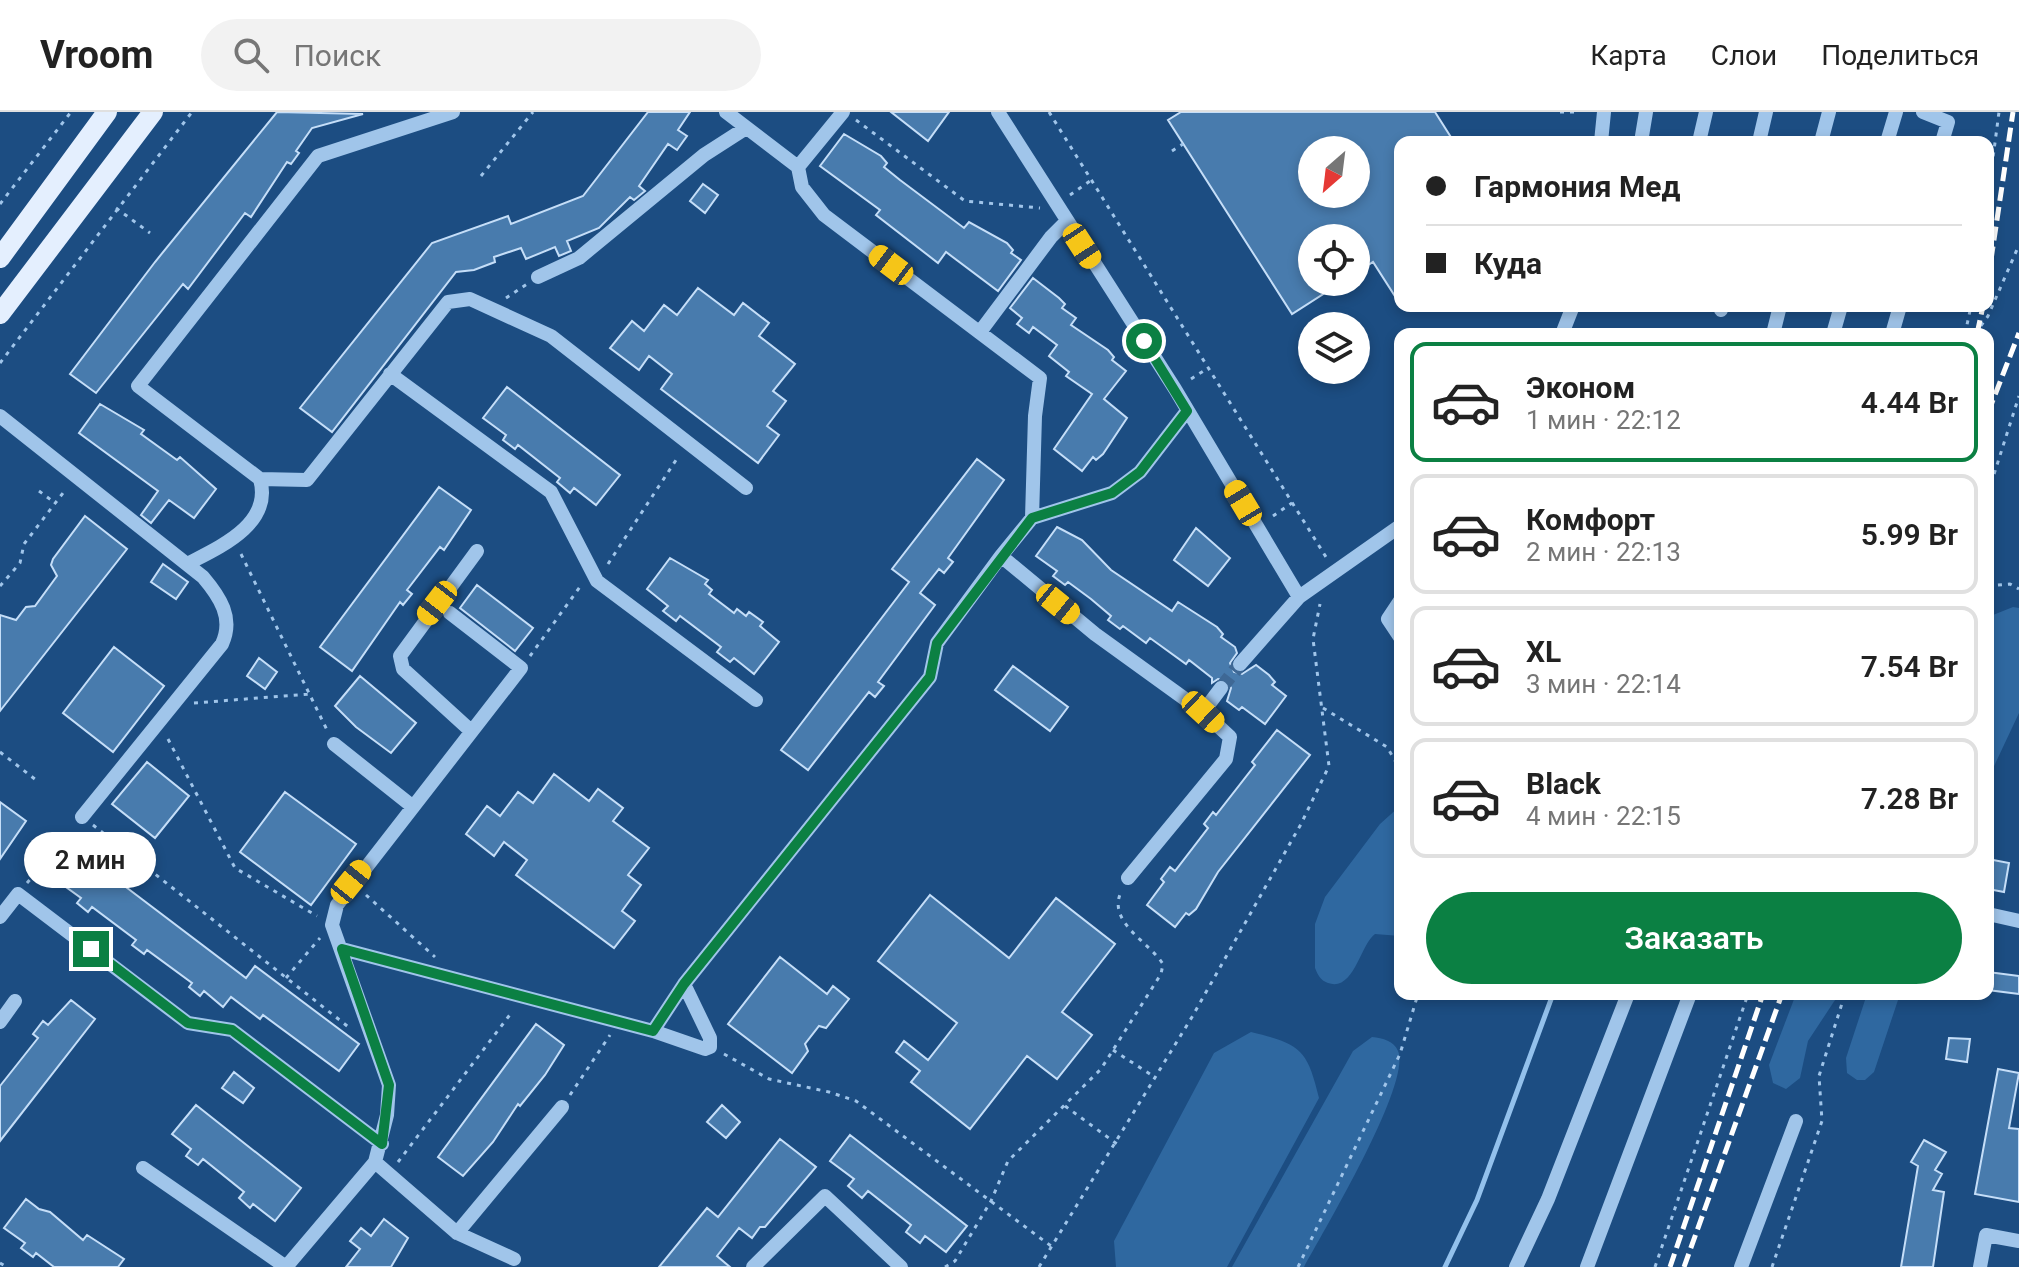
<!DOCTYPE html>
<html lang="ru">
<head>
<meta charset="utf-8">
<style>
  :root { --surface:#fff; --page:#f2f2f2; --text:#222; --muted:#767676; --line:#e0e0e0; --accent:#0b8043 }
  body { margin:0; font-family:Roboto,sans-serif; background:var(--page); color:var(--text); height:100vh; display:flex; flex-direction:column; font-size:30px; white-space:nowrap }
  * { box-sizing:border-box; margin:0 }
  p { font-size:26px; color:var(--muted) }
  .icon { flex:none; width:44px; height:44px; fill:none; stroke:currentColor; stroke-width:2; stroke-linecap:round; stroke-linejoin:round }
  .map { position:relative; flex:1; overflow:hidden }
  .panel { position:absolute; left:1394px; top:216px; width:600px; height:672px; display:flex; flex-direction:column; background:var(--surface); border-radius:16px; box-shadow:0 4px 12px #0003 }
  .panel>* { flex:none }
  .guide { position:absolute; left:1394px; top:24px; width:600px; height:176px; border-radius:16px; box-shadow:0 4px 12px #0003; display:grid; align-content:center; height:176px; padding:0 32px; background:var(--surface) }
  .needle { width:52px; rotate:208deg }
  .buttons { position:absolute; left:1298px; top:24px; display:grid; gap:16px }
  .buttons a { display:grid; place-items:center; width:72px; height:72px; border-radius:50%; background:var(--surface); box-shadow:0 4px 12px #0003; font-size:40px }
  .end { position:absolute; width:36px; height:36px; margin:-18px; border:10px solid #0b8043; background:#fff; box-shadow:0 0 0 4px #fff }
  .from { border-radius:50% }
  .bubble { position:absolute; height:56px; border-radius:28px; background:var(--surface); box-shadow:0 4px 12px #0003; font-size:26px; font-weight:600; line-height:56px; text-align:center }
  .car { position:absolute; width:24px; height:48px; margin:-24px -12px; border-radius:10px; box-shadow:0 0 6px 2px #0007; background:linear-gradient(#f5c518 24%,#345 0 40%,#f5c518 0 76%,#345 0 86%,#f5c518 0) }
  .guide b { display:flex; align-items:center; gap:28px; height:76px; font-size:30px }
  .guide b+b { border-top:2px solid var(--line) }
  .guide i { width:20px; height:20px; background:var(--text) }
  ul { padding:14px 0 0; list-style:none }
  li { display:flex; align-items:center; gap:24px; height:120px; margin:0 16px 12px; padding:0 16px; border:4px solid var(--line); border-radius:16px }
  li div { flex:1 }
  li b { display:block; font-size:30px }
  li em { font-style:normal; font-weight:600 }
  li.on { border-color:var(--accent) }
  li>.icon { width:72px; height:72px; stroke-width:1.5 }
  .cta { display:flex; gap:16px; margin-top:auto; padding:16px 32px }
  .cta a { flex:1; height:92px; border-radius:48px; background:var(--accent); color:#fff; font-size:32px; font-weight:600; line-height:92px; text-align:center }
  header { display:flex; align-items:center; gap:48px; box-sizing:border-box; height:112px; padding:0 40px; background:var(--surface); border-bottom:2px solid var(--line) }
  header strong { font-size:38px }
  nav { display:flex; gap:44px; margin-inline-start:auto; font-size:28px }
  .search { width:560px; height:72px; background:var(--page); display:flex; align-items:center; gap:20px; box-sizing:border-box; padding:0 28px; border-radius:44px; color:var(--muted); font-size:30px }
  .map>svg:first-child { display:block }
</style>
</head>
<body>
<header>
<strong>Vroom</strong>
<div class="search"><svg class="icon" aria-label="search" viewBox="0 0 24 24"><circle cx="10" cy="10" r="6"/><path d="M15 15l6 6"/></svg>Поиск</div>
<nav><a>Карта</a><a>Слои</a><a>Поделиться</a></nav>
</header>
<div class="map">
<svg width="2019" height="1155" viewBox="0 0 2019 1155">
  <rect width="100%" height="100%" fill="#1c4d82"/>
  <!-- green -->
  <path fill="#2f68a0" d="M2013 495 2019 496V601L1988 667V505Z
    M1400 694V824L1375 822C1360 833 1354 880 1328 871 1320 868 1318 863 1315 856V812L1325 785 1380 712Z
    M1796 882H1839L1808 929 1800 966 1786 977 1773 971 1769 953Z
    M1867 882H1900L1874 960 1865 968H1857L1847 961 1846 946Z
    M1251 920C1300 932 1307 936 1319 986L1227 1155H1116L1114 1129 1214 941Z
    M1372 925C1383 926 1394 929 1398 939 1412 971 1323 1120 1304 1155H1232L1353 939Z"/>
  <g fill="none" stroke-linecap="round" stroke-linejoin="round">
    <!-- stream -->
    <path stroke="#93c1ec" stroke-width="5" d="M1445 1155 1477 1088 1553 882"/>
  </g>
  <!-- building -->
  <path fill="#487bad" stroke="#c5def8" stroke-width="2" fill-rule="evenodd" d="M277 0 363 2 312 16 296 39 299 41 291 52 287 50 251 105 245 101 188 177 183 172 96 281 70 262 155 150Z
    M648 0H690L678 18 687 24 677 38 668 32 639 74 645 79 634 88 630 85 599 116 567 129 571 139 559 144 555 135 526 147 521 136 494 145 495 150 474 158 456 160 332 320 300 296 432 131 508 104 511 112 583 84Z
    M891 0H949L928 29Z
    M1181 0H1435L1454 30H1400V192L1373 150 1356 161V126H1312V170H1342L1292 202 1168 8ZM1312 38H1356V82H1312Z
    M844 22 881 44 887 51 884 55 900 68 964 116 969 110 1007 131 1013 138 1011 141 1021 148 998 179 946 140 938 151 876 103 880 98 820 54Z
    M703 72 718 83 705 101 690 89Z
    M1033 166 1059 186 1065 192 1062 196 1076 206 1071 213 1108 238 1114 245 1112 248 1126 259 1104 287 1127 306 1103 342 1096 348 1093 345 1082 359 1054 337 1092 282 1066 264 1069 260 1049 244 1057 233 1033 215 1029 221 1017 212 1022 206 1010 196Z
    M698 176 734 203 743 191 769 211 759 224 795 252 773 279 786 289 767 314 779 323 758 351 661 277 672 262 649 244 639 258 610 236 632 209 644 219 664 193 677 203Z
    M507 275 620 363 596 393 574 376 570 381 557 370 560 366 518 333 515 337 503 328 506 323 483 306Z
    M100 292 144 318 141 322 177 348 180 345 216 377 194 406 169 388 151 411 141 403 158 379 79 321Z
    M977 347 1004 368 948 446 953 450 944 461 939 457 920 481 935 493 878 570 884 574 875 585 869 580 808 658 781 638 909 470 892 457Z
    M439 375 471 398 444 438 440 435 407 478 412 482 403 493 400 490 352 559 320 535Z
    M85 404 127 437 0 599V503L16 508 26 495 35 494 57 464 51 453 53 447Z
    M1057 415 1082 428 1111 458 1172 499 1178 490 1217 515 1223 522 1221 525 1235 535 1237 541 1230 551 1234 560 1242 562 1256 553 1269 563 1275 570 1272 573 1286 584 1265 612 1242 595 1239 598 1227 589 1231 576 1226 568 1218 567 1212 571V566L1189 548 1186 552 1150 526 1146 531 1123 514 1120 517 1108 508 1111 504 1091 487 1068 470 1065 473 1053 464 1057 459 1036 444Z
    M1196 416 1230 446 1208 474 1174 448Z
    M670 446 708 468 705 472 712 478 709 482 734 501 737 497 746 504 749 500 763 510 760 514 779 530 754 562 734 546 730 550 717 540 721 535 680 504 676 509 663 499 668 494 647 477Z
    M163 452 188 470 176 487 151 470Z
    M477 473 533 516 515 539 460 496Z
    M114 535 164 574 113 640 63 601Z
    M259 546 277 560 265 577 247 564Z
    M1013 554 1068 595 1050 619 995 578Z
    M360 564 416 611 391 641 356 615 335 594Z
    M1277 618 1310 643 1218 760 1196 797 1189 803 1186 801 1175 815 1147 793 1164 770 1161 767 1170 755 1175 759 1208 716 1204 712 1213 700 1216 703 1255 653 1252 650Z
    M147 650 189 684 155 726 112 692Z
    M554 662 589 689 598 677 623 696 613 709 649 736 628 763 641 773 622 799 635 809 614 836 516 763 527 748 504 730 494 744 466 722 487 694 500 704 518 680 533 691Z
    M285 680 356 732 311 793 240 740Z
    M0 690 26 709 0 747Z
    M81 741 246 866 255 854 359 932 339 959 263 903 260 907 231 885 223 895 204 879 200 884 189 875 192 871 147 838 144 842 132 833 136 828 92 795 88 800 77 791 81 786 59 770Z
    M1988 747 2009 751 2004 780 1988 777Z
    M930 783 1009 846 1056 786 1115 832 1062 900 1092 923 1057 967 1027 944 970 1017 911 970 920 959 896 940 904 929 928 948 957 911 878 849Z
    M780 845 827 882 833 874 849 887 826 916 819 914 805 932 808 939 792 961 728 912Z
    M1988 860 2019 864V882L1988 878Z
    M71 888 95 907 0 1029V974L38 926 33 922 43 909 48 913Z
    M536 912 564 933 545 963 520 994 518 992 493 1030 463 1064 438 1045Z
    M1949 926 1970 927 1967 950 1946 947Z
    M1998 957 2019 961 2009 1016 2019 1017V1090L1975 1082Z
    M234 960 254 976 243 991 222 976Z
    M196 993 301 1076 275 1109 253 1092 250 1096 239 1086 244 1080 203 1047 198 1053 186 1044 191 1037 172 1022Z
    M722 993 740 1010 726 1026 707 1010Z
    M850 1023 967 1114 946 1140 925 1124 920 1131 906 1120 911 1113 868 1079 862 1086 848 1074 854 1067 830 1049Z
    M780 1027 816 1055 765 1115H760L752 1126 739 1116 717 1144 730 1155H659L707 1096 718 1105Z
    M1924 1028 1946 1040 1935 1058 1942 1062 1933 1078 1944 1080 1933 1155H1901L1918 1054 1911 1050Z
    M26 1087 39 1097 50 1100 83 1128 87 1123 124 1147 118 1155H54L36 1141 33 1145 21 1136 25 1131 4 1116Z
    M384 1107 408 1126 391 1155H346L360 1137 350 1129 361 1116 371 1124Z"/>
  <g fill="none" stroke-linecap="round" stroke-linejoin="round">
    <!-- minor-tunnel -->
    <path stroke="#3e6895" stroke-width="14" stroke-dasharray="14 7" stroke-linecap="butt" d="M1221 576 1240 552"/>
    <!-- path -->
    <path stroke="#a0c5ea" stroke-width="3" stroke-dasharray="4 6" stroke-linecap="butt" d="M1049 0 1326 445
      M1560 0H1576
      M856 8 965 89 1040 96
      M1172 39 1183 32
      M481 64 533 0
      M1070 83 1090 69
      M1988 84 1999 0
      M0 92 71 0
      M116 96 150 121
      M506 186 527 172
      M1965 222 1971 194
      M1975 222 1988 204 2019 133
      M0 251 192 0
      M1191 267 1208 256
      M39 379 55 391
      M1988 381 2019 284
      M1273 404 1292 391
      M241 442 327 618
      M608 452 678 345
      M0 474 20 451 24 432 66 377
      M1988 474 2010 472 2019 477
      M530 544 582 472
      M194 591 310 582
      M1323 596 1387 635 1400 657
      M168 627 235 756 317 804
      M0 640 36 668
      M93 713 351 917
      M27 771 71 718
      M366 783 435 845
      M286 866 320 826
      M1113 938 1156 966
      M724 942 769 967 829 980 856 989 1051 1134
      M570 983 610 923
      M1065 994 1117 1032
      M398 1050 512 900
      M0 1151 7 1155
      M945 1155 955 1149 991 1089 1008 1049 1101 957 1161 862 1163 852C1149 830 1107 810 1121 780
      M1039 1155 1192 905 1301 712 1329 654 1313 527 1320 492
      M1298 1155 1400 942 1418 882
      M1655 1155 1748 882
      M1772 1155 1822 1009 1819 964 1845 882"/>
    <!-- minor -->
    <path stroke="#a0c5ea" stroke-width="14" d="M453 0 318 44 138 274 260 367 307 368 448 190 470 187 551 224 746 376
      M726 0 798 55 802 75 824 103 1040 266 1035 304 1032 406 1001 444 1095 522 1203 600
      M998 0 1175 277 1299 485
      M1923 0 1948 10 1942 30
      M1601 30 1604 0
      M1641 30 1646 0
      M1699 30 1706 0
      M1759 30 1766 0
      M1821 30 1829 0
      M1887 30 1896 0
      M798 55 843 0
      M538 165 579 146 704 43 746 16
      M1721 198 1722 194
      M980 220 1051 125 1066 110
      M1562 222 1573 194
      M1773 222 1780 194
      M1833 222 1841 194
      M1892 222 1900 194
      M390 262 551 380 597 469 756 588
      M0 304 203 465C220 485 234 506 222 532L82 705
      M1032 406 1112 381 1140 360 1187 299
      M187 452C220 435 273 412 260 367
      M1400 489 1388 507 1400 525
      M1240 552 1299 485 1400 414
      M471 619 403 557 400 544 477 439
      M334 632 412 694
      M1128 766 1226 647 1230 625 1203 600 1221 576
      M1988 802 2019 809
      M0 805 18 782 188 911 232 918 382 1032
      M342 837 653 919 705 937 710 935V926L684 872
      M0 910 15 889
      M653 919 684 872 930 565 937 531 1001 444
      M375 1050 457 1121 514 1147
      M143 1056 286 1155 375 1050 387 1003 389 973 332 813 337 793 521 556 450 501
      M457 1121 562 995
      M753 1155 825 1084 901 1155
      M1516 1155 1548 1087 1628 882
      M1587 1155 1690 882
      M1741 1155 1796 1009
      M1980 1155 1986 1123 2019 1129"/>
    <!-- major -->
    <path stroke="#e4effe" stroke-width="20" d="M0 146 107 0
      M0 202 153 0"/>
    <!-- rail -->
    <path stroke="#fff" stroke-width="5" stroke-dasharray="14 6" stroke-linecap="butt" d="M1988 168 2013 0
      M1977 222 1983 194
      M1988 301 2019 221
      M1670 1155 1763 882
      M1684 1155 1782 882"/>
  </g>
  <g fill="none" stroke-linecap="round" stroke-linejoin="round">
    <!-- route -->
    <path stroke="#0b8043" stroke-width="10" d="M91 837 188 911 232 918 382 1032 389 973 342 837 653 919 684 872 930 565 937 531 1032 406 1112 381 1140 360 1187 299 1144 229"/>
  </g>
</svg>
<div class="buttons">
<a><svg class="needle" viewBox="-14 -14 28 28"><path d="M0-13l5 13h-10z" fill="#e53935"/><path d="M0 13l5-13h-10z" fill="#767676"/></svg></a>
<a><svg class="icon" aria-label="locate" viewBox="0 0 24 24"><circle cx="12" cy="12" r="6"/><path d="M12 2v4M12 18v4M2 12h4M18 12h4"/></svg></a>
<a><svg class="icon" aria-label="layers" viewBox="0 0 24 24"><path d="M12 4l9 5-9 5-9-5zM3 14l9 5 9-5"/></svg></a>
</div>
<i class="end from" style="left:1144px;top:229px"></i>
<i class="end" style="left:91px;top:837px"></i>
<div class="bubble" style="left:24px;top:720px;width:132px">2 мин</div>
<i class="car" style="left:1082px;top:134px;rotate:147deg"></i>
<i class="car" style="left:891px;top:153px;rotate:307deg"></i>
<i class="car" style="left:1243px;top:391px;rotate:329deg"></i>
<i class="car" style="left:437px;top:491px;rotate:218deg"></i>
<i class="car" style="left:1058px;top:492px;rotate:129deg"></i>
<i class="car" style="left:1203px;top:600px;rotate:133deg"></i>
<i class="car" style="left:351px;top:770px;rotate:39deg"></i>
<div class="guide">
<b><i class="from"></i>Гармония Мед</b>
<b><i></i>Куда</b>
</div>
<section class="panel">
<ul>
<li class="on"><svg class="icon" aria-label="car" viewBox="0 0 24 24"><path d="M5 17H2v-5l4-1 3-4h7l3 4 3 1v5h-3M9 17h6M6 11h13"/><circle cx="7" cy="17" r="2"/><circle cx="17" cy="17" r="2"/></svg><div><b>Эконом</b><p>1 мин · 22:12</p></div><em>4.44 Br</em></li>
<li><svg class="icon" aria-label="car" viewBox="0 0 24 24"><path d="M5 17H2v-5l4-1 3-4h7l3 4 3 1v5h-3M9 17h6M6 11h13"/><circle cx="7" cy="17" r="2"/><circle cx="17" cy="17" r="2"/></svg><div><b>Комфорт</b><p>2 мин · 22:13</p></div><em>5.99 Br</em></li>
<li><svg class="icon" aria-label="car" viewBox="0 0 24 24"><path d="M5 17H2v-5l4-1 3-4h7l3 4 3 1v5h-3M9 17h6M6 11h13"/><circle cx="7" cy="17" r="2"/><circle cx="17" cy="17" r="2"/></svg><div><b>XL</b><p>3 мин · 22:14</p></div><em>7.54 Br</em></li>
<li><svg class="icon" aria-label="car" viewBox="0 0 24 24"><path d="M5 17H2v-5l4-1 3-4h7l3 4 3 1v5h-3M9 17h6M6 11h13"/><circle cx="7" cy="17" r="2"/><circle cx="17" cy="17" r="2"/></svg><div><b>Black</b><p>4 мин · 22:15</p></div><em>7.28 Br</em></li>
</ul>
<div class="cta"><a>Заказать</a></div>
</section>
</div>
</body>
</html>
